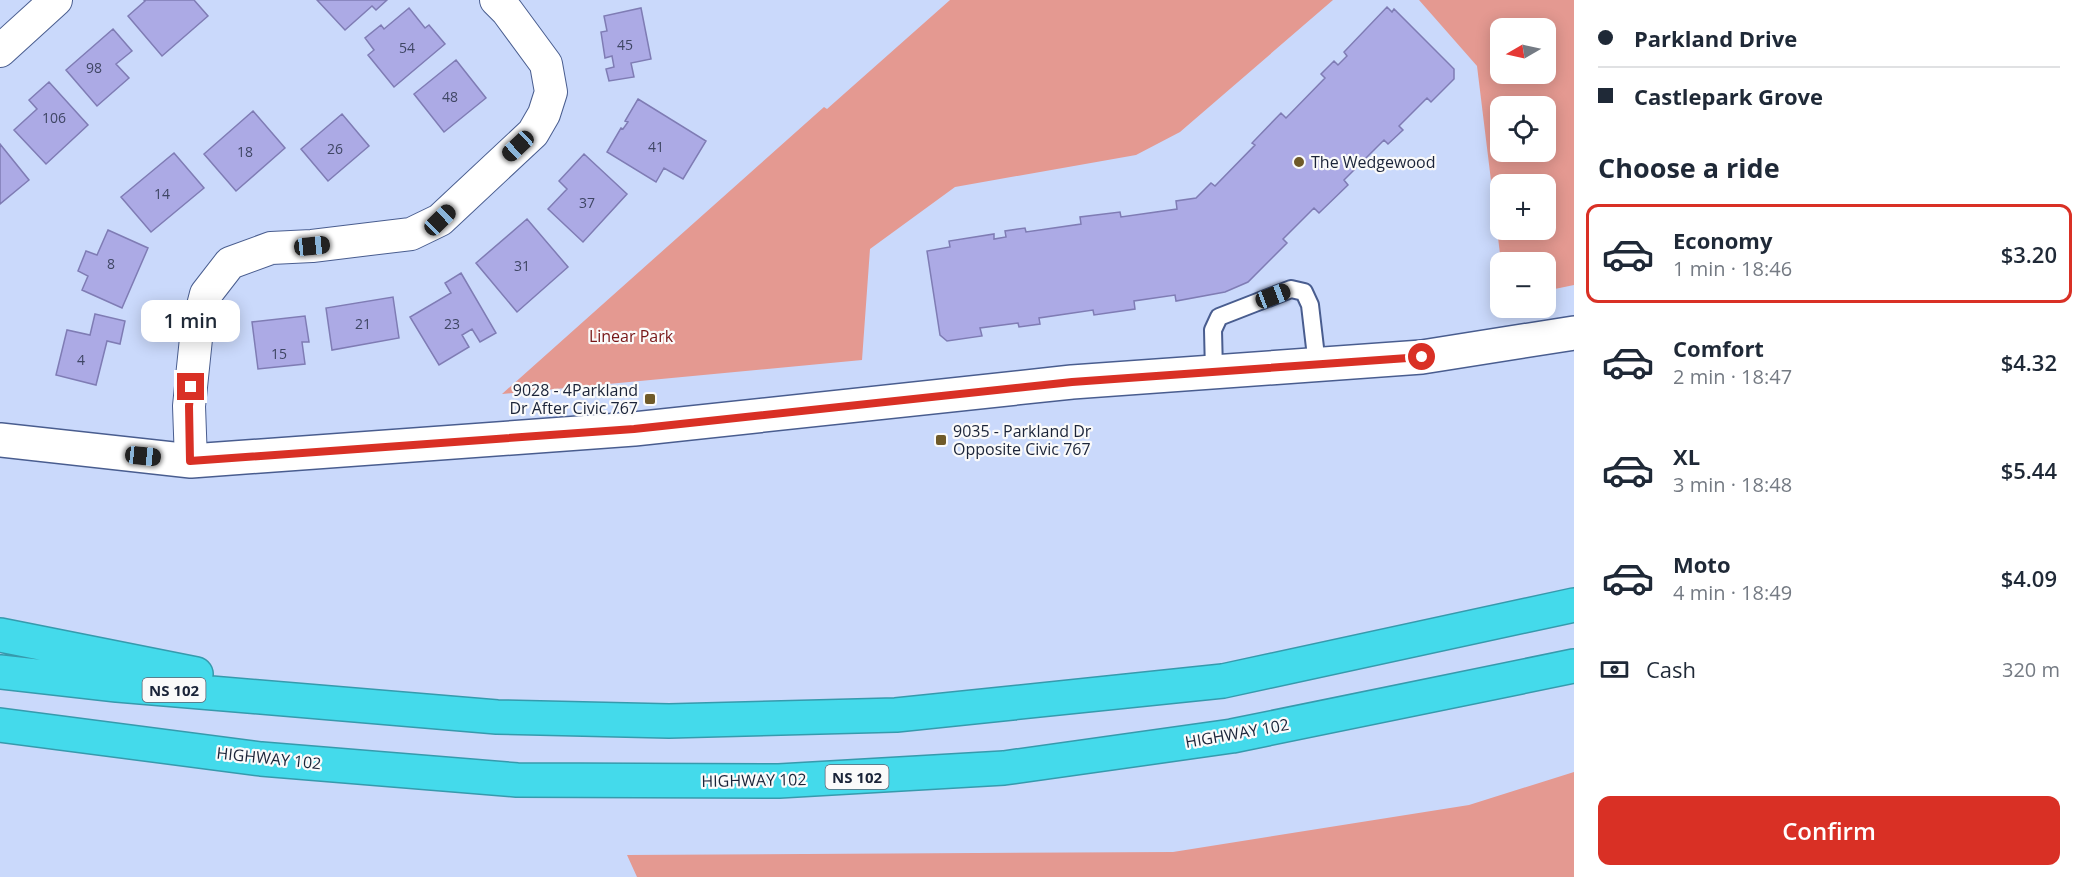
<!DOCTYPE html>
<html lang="en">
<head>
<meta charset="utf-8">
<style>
  :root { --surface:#fff; --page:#f2f2f3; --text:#1f2937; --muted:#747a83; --line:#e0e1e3; --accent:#d93025 }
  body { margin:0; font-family:"Open Sans",sans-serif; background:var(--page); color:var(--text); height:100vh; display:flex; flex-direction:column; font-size:22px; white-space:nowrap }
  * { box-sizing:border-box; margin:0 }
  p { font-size:20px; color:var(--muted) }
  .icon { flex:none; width:33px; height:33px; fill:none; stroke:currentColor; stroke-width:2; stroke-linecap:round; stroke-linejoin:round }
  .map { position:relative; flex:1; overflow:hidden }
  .panel { display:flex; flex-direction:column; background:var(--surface); width:510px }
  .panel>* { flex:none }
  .banner { display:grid; align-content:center; height:132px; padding:0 24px; background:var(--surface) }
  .needle { width:39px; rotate:261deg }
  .fabs { position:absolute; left:1490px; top:18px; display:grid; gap:12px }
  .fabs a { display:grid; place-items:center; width:66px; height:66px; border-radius:12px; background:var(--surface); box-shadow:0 3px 15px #0003; font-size:30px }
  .end { position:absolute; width:27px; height:27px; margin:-14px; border:8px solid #d93025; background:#fff; box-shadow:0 0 0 3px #fff }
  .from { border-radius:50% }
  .bubble { position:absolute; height:42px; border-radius:12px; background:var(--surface); box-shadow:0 3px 15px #0003; font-size:20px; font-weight:600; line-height:42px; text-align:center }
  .car { position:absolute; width:18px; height:36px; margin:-18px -9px; border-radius:8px; box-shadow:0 0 4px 2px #0007; background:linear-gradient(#222 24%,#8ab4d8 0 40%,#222 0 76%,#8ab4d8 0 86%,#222 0) }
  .banner b { display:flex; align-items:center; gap:21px; height:57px; font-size:22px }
  .banner b+b { border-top:2px solid var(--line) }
  .banner i { width:15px; height:15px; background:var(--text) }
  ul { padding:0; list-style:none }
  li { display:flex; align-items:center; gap:18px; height:99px; margin:0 12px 9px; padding:0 12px; border:3px solid transparent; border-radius:12px }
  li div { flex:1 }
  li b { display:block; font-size:22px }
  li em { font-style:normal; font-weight:600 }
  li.on { border-color:var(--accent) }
  li>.icon { width:54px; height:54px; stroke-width:1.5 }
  h2 { padding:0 24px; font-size:27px; line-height:72px }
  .pay { display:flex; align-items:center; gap:15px; height:66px; padding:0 24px; font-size:22px }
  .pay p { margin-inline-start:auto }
  .button { display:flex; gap:12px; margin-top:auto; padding:12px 24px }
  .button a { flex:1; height:69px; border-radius:12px; background:var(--accent); color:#fff; font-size:24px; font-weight:600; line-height:69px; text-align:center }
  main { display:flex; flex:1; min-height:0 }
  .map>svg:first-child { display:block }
</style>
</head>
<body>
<main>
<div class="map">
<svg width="1574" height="877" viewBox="0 0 1574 877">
  <rect width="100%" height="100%" fill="#cad9fb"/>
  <!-- green -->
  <path fill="#e49991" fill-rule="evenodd" d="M950 0H1333L1180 132 1136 155 955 187 870 249 862 360 502 394 824 107 827 109Z
    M1419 0H1574V285L1545 291V262H1501L1477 66ZM1545 28V74H1500V28ZM1545 106V152H1500V106ZM1500 184H1545V230H1500Z
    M1574 772V877H637L627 855 1173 852 1469 805Z"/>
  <!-- building -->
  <path fill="#acaae5" stroke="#7f7cb4" stroke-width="1.5" d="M144 0H194L208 16 162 56 128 16 145 1Z
    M317 0H387L376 10 372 6 345 30Z
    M1387 7 1392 12 1394 9 1454 69V79L1431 102 1427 98 1399 126 1403 130 1388 144 1384 140 1344 180 1348 185 1319 213 1314 208 1283 239 1287 243 1248 282 1225 292 1176 301 1175 295 1134 301 1135 309 1094 315 1093 310 1039 318 1040 324 1019 327 1018 323 980 328 982 336 947 341 940 335 927 251 950 247 949 241 994 234V239L1006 237 1005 231 1025 228 1026 232 1081 224 1080 217 1120 212 1121 217 1177 209 1176 201 1196 198 1211 183 1215 186 1255 145 1252 143 1281 113 1286 118 1325 78 1321 74 1334 61 1338 65 1347 56 1344 52Z
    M409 8 425 28 429 25 445 44 394 87 368 55 374 50 365 38 381 25 384 29Z
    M641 8 651 59 631 63 634 77 609 81 606 69 614 67 612 56 605 58 601 32 607 31 604 16Z
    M113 29 132 51 116 64 129 78 97 106 66 70Z
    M456 60 486 98 444 132 414 94Z
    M49 82 88 125 46 164 14 130 37 109 29 100Z
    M638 99 706 141 683 179 664 168 656 182 607 152 621 128 623 129 628 122 625 121Z
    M253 111 285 148 236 191 204 154Z
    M342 114 369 146 328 181 301 149Z
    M0 144 29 180 0 204Z
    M174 153 204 188 151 232 121 197Z
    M584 154 627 194 583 242 548 209 567 189 559 181Z
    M527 219 568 267 517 312 476 263Z
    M108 230 148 248 122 308 82 290 88 276 78 271 86 251 97 255Z
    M461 273 496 333 480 342 472 329 462 335 469 347 439 365 410 317 451 293 445 283Z
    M393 297 399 338 332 350 326 308Z
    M95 314 125 321 120 344 107 341 96 385 56 375 67 330 90 335Z
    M305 316 309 342H302L305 364 258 369 252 322Z"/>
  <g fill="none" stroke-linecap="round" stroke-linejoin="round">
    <!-- lane casing -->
    <g stroke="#495d8f" stroke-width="20">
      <path id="lane" d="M1214 372 1213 330 1219 317 1291 289 1304 292 1310 305 1317 365"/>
    </g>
    <!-- street casing -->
    <g stroke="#495d8f" stroke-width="34">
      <path id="street" d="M0 51 56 0
        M191 461 189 406 197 329 206 294 230 263 271 248 312 246 411 234 440 220 533 133 544 114 551 92 546 64 507 11 496 0"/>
    </g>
    <!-- secondary casing -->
    <g stroke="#495d8f" stroke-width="36">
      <path id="secondary" d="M0 440 191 461 634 429 1072 382 1422 357 1574 333"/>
    </g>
    <!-- highway casing -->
    <g stroke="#369aad" stroke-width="36">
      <path id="highway" d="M0 635 196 674
        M0 672 117 685 497 717 669 721 896 715 1223 681 1574 605
        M0 725 261 759 517 780 779 781 1004 768 1232 736 1574 666"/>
    </g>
    <!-- lane -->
    <use href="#lane" stroke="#fff" stroke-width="16"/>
    <!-- street -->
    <use href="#street" stroke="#fff" stroke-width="32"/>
    <!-- secondary -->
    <use href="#secondary" stroke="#fff" stroke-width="33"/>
    <!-- highway -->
    <use href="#highway" stroke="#44daeb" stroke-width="33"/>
  </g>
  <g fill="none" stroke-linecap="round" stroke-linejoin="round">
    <!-- route -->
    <path stroke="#d93025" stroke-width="8" d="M191 387 189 406 190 461 634 429 1072 382 1422 357"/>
  </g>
  <!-- markers -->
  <g fill="#6f5a29" stroke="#fafafa" stroke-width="2">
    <circle cx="1299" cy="162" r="6"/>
    <rect x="644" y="393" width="12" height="12" rx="3"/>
    <rect x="935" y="434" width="12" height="12" rx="3"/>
  </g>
  <g text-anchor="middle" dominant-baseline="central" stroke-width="4.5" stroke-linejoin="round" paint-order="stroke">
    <!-- number labels -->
    <g font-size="14" fill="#3f4664">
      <text x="625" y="44">45</text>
      <text x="407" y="47">54</text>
      <text x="94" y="67">98</text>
      <text x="450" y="96">48</text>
      <text x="54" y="117">106</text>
      <text x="656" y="146">41</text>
      <text x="335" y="148">26</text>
      <text x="245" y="151">18</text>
      <text x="162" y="193">14</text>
      <text x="587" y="202">37</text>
      <text x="111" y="263">8</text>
      <text x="522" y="265">31</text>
      <text x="363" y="323">21</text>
      <text x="452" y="323">23</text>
      <text x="279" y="353">15</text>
      <text x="81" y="359">4</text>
    </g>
    <!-- shield labels -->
    <g fill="#fafafa" stroke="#5e6473" stroke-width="1.5">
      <rect x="142.5" y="678" width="63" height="24" rx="4.5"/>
      <rect x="825.5" y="765" width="63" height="24" rx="4.5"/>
    </g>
    <g font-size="15" font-weight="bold" fill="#1b2439">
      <text x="174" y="690">NS 102</text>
      <text x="857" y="777">NS 102</text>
    </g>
    <!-- poi labels -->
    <g font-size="16" fill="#1b2439" stroke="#fafafa" text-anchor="start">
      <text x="1311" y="162">The Wedgewood</text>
      <text x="638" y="390" text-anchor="end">9028 - 4Parkland<tspan x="638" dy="18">Dr After Civic 767</tspan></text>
      <text x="953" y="431">9035 - Parkland Dr<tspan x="953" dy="18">Opposite Civic 767</tspan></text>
    </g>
    <!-- park labels -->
    <g font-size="16" fill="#771617" stroke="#fafafa">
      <text x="631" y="336">Linear Park</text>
    </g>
    <!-- street labels -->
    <g font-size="16" fill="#1b2439" stroke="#fafafa">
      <text transform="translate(1237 733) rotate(-10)">HIGHWAY 102</text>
      <text transform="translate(269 758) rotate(6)">HIGHWAY 102</text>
      <text transform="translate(754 780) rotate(-1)">HIGHWAY 102</text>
    </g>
  </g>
</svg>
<div class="fabs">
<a><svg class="needle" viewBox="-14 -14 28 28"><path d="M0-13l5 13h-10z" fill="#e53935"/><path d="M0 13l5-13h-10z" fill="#747a83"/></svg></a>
<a><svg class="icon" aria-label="locate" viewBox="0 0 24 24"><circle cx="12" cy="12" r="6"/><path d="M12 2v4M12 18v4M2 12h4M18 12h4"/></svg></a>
<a>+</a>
<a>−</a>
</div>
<i class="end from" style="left:1422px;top:357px"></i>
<i class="end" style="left:191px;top:387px"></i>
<div class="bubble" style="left:141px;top:300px;width:99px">1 min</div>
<i class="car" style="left:518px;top:146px;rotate:227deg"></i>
<i class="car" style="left:440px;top:220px;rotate:46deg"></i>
<i class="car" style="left:312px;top:246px;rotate:84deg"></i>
<i class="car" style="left:1273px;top:296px;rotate:69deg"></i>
<i class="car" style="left:143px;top:456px;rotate:96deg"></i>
</div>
<section class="panel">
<div class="banner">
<b><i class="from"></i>Parkland Drive</b>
<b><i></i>Castlepark Grove</b>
</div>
<h2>Choose a ride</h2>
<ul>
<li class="on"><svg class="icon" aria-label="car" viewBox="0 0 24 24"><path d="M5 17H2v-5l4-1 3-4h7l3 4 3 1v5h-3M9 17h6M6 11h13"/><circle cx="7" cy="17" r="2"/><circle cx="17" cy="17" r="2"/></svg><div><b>Economy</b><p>1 min · 18:46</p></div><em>$3.20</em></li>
<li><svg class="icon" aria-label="car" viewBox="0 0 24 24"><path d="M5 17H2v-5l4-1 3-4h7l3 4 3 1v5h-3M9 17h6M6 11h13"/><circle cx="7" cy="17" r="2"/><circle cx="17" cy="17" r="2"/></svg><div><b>Comfort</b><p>2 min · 18:47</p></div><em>$4.32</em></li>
<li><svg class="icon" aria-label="car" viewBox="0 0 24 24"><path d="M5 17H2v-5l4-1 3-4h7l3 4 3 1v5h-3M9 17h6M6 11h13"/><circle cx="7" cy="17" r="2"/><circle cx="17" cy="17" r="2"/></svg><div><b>XL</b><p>3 min · 18:48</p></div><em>$5.44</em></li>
<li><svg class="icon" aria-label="car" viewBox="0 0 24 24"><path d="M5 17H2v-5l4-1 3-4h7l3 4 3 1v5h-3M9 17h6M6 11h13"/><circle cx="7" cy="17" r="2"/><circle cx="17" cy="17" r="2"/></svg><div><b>Moto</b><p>4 min · 18:49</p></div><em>$4.09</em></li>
</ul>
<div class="pay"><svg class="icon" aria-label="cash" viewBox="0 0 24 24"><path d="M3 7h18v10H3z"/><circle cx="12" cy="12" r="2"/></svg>Cash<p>320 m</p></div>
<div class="button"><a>Confirm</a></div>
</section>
</main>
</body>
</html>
